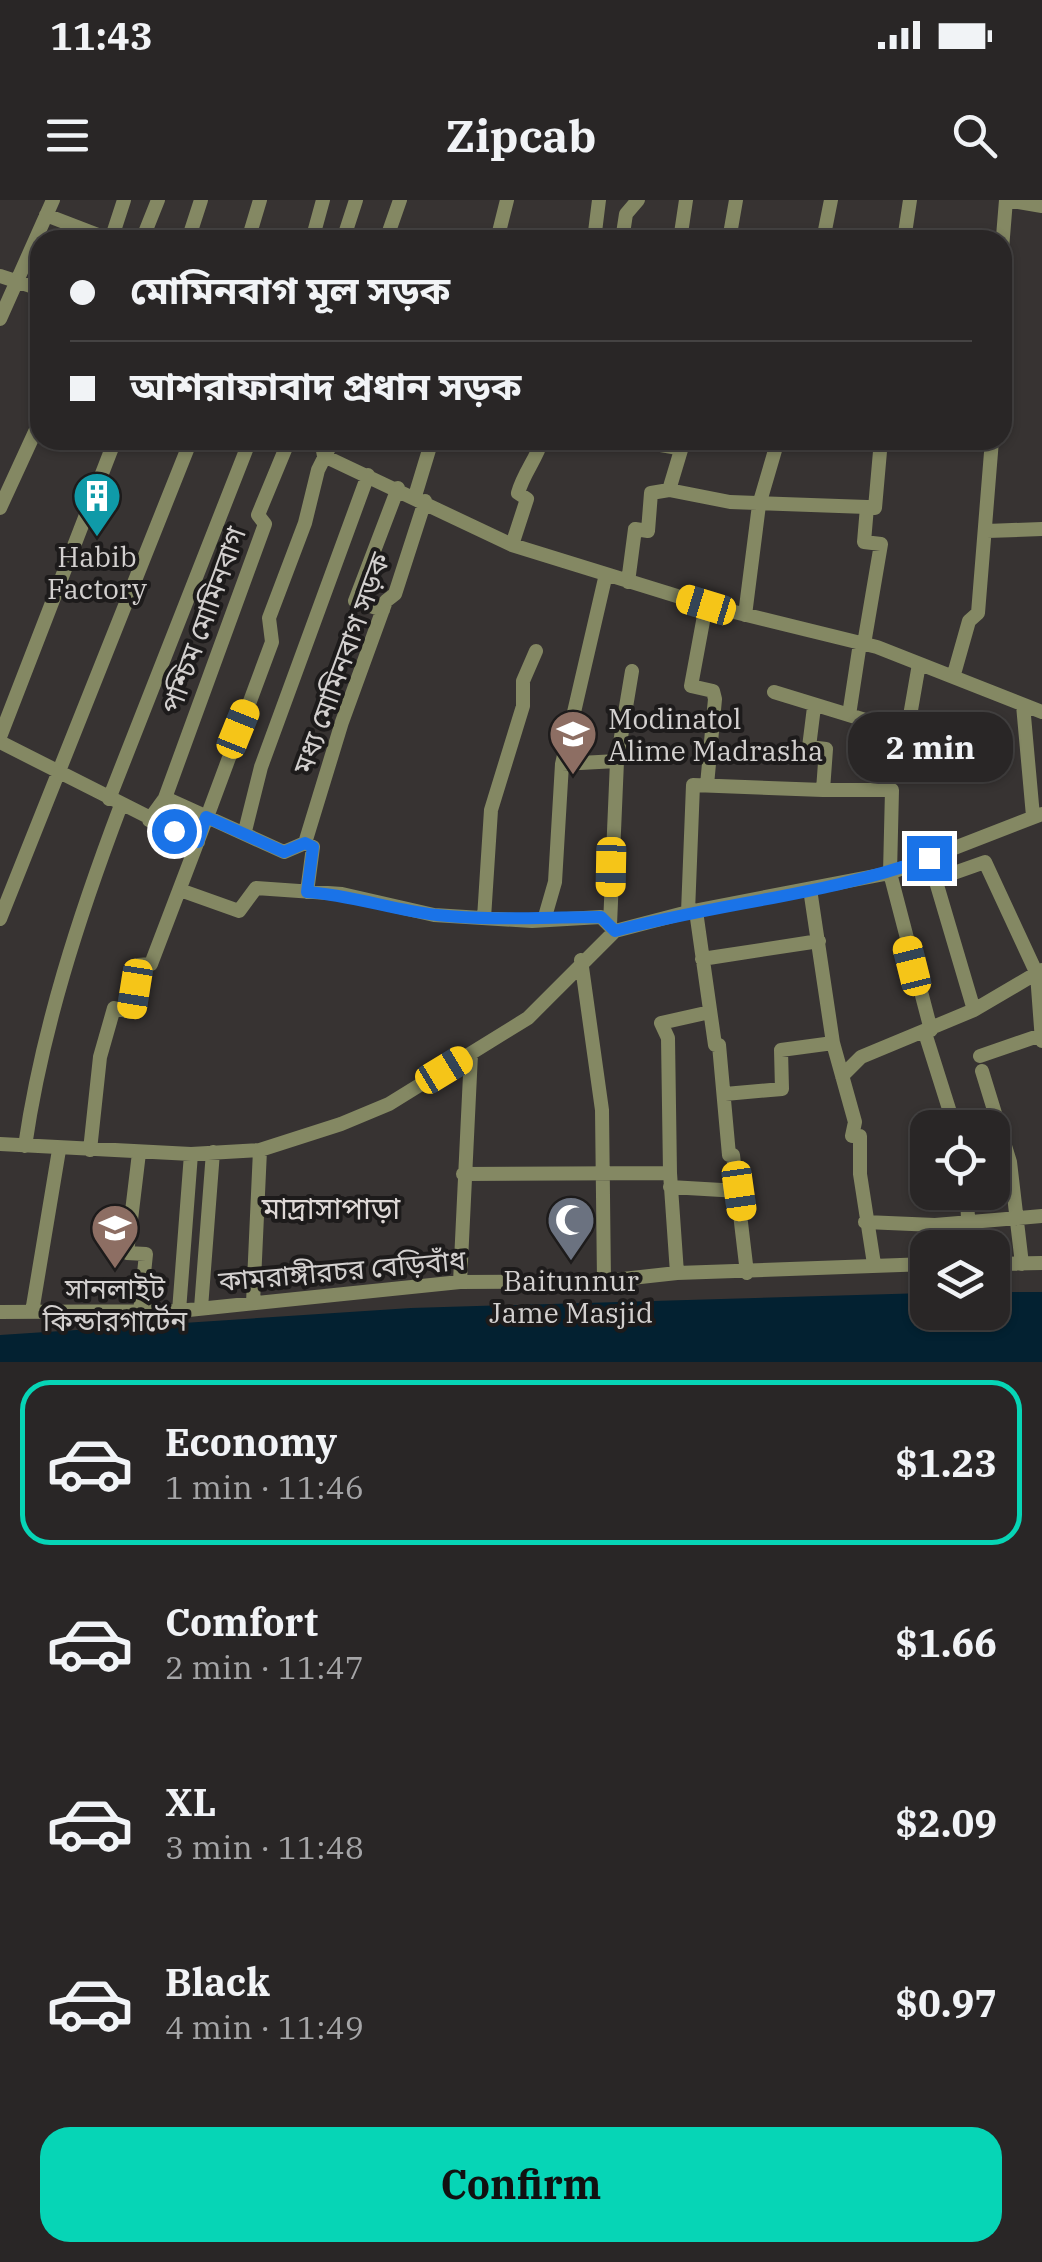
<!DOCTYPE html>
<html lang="en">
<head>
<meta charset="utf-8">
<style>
  :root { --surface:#292626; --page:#353232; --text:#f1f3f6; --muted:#a5a5a7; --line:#454343; --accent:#06d5b6 }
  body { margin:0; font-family:"IBM Plex Serif","Noto Sans Bengali",serif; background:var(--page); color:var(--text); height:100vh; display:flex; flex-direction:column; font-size:38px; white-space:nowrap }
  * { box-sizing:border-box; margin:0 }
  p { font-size:32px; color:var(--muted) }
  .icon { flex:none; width:55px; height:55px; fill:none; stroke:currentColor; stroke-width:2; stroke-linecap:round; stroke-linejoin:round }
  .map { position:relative; height:1162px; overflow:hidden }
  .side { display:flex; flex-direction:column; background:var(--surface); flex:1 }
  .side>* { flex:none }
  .banner { position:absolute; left:30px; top:30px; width:982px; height:220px; border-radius:30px; box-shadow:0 2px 8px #0004,0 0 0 2px var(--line); display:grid; align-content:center; height:220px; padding:0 40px; background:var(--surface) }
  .tools { position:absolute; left:910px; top:910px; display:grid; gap:20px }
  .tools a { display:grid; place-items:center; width:100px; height:100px; border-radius:20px; background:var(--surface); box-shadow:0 2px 8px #0004,0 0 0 2px var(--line); font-size:50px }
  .end { position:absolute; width:45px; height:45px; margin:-22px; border:12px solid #1a73e8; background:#fff; box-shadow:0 0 0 5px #fff }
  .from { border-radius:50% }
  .bubble { position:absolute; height:70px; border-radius:30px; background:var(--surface); box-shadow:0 2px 8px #0004,0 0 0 2px var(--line); font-size:32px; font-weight:700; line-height:70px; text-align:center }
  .car { position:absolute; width:30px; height:60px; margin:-30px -15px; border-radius:12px; box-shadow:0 0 8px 2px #0007; background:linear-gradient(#f5c518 24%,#345 0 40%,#f5c518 0 76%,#345 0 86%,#f5c518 0) }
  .banner b { display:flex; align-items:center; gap:35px; height:95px; font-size:38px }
  .banner b+b { border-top:2px solid var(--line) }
  .banner i { width:25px; height:25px; background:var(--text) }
  ul { padding:18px 0 0; list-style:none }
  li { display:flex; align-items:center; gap:30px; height:165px; margin:0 20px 15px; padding:0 20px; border:5px solid transparent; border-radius:30px }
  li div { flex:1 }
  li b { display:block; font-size:38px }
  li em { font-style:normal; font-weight:700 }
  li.selected { border-color:var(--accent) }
  li>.icon { width:90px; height:90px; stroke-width:1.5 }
  .cta { display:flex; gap:20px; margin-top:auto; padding:20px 40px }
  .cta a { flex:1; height:115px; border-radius:30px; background:var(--accent); color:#111; font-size:40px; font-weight:700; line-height:115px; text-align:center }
  .status { display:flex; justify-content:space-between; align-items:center; height:70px; padding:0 50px; background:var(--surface); direction:ltr }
  .status svg { height:28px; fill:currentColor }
  header { display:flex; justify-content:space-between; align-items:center; height:130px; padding:0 40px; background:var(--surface); font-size:45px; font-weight:700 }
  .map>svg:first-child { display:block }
</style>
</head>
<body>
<div class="status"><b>11:43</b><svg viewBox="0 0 49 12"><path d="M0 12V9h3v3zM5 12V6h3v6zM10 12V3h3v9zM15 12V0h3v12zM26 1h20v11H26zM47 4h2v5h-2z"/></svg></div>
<header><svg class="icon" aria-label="menu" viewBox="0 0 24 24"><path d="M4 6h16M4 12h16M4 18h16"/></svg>Zipcab<svg class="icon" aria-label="search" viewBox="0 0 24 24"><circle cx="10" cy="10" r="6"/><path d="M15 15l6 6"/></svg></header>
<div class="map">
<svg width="1042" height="1162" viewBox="0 0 1042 1162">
  <rect width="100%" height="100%" fill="#373332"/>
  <!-- water -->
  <path fill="#032131" d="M993 1092H1042V1162H0V1135L411 1108 892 1094 927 1093 928 1112H992Z"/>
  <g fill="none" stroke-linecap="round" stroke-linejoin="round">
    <!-- minor -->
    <path stroke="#848863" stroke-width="14" d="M1006 0 1042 6
      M46 15 111 40
      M111 40 124 0
      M142 40 158 0
      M188 40 201 0
      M248 40 260 0
      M312 40 323 0
      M343 40 356 0
      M386 40 400 0
      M497 40 507 0
      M594 40 599 0
      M622 40 626 14 638 0
      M680 40 686 0
      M729 40 736 0
      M823 40 831 0
      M904 40 910 0
      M1002 49 1006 0
      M0 76 40 89
      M0 119 53 0
      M321 240 324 256 512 345 706 405 877 447 1042 512
      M638 241 678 248
      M669 290 730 302 867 307
      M415 296 432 240
      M867 307 875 308 881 240
      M0 308 40 221
      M987 331 1042 329
      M512 345 527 299 518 293C524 272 536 260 542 240
      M628 382 635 329 648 331 651 293 669 290 684 240
      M706 405 691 486 713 491 715 499 707 585
      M383 410 355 401 398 288
      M745 415 759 305 778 240
      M864 444 881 344 864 342 867 307
      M954 474 969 421 978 413 992 240
      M774 492 849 515 860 443
      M1023 505 1033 616
      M814 507 809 547 826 549 823 590H892L890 673 931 830
      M849 515 907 533 919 464
      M0 537 115 240
      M0 542 198 642
      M562 564 617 561
      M109 599 250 240
      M149 620 165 598 265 324 258 315 289 240
      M245 631 261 567 368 275
      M305 643 342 522 386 401 395 394 425 301
      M934 680 985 662 1037 774 1042 841
      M810 689 833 843 855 922 852 936H860V974L874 1064
      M180 690 239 711 256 688 342 694 434 715 532 721 601 717 615 731
      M307 692 313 647 305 643 284 652 207 617 272 442 269 418 305 323 318 270 333 240
      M696 711 715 845H719L729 955H733L747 1073
      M688 712 693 585 823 590
      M484 718 491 610 523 506V481L536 451
      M0 719 191 240
      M544 720 555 682 562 564 606 374
      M610 725 617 561 632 471
      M702 759 819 741
      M581 760 602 910 604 1081
      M974 810 1042 770
      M925 833 955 928
      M980 856 1041 835
      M982 871 1010 962 1022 1064
      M842 876 861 857 974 810 929 658
      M725 894 782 889 781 850 833 843
      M0 944 191 954 260 950 341 924 389 904 528 818 615 731 688 712 890 673 1042 614
      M25 946C42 829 79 716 121 605
      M90 950 100 857 114 808 131 812 138 765 151 764 207 617 165 598
      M139 953 127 1053 146 1054 140 1112
      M463 974 670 973
      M670 987 739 991
      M967 992 969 1048
      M865 1022 935 1025 1042 1016
      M992 1064 1042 1063
      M677 1073 670 973 668 838 661 823 710 812
      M460 1082 471 854
      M253 1103 260 950
      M201 1108 213 952
      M179 1111 191 954
      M0 1112 179 1111 460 1082 604 1081 677 1073 928 1064
      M32 1112 59 950"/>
  </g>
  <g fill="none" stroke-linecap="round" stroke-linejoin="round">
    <!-- route -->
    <path stroke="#1a73e8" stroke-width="12" d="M174 631 198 642 206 617 284 652 305 643 313 647 307 692C351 695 393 710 437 715 492 721 546 717 601 717L615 731C719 703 828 695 929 658"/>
  </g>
  <!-- icons -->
  <defs>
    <g id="building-pin" transform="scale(2.5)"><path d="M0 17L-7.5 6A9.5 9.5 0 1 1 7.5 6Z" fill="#0f9aa8" stroke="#1d1b1b"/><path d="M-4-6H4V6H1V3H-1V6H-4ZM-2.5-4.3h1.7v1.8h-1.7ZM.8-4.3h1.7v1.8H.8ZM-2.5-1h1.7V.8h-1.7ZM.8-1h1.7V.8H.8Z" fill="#fff"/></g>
    <g id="school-pin" transform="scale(2.5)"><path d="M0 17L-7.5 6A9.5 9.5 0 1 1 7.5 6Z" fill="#8d6e63" stroke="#1d1b1b"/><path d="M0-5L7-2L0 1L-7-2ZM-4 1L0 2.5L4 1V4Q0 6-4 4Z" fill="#fff"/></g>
    <g id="mosque-pin" transform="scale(2.5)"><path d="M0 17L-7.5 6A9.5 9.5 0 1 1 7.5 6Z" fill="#6b7280" stroke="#1d1b1b"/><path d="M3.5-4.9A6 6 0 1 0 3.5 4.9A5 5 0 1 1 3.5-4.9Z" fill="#fff"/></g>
  </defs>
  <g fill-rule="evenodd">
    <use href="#building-pin" x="97" y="296"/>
    <use href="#school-pin" x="573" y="534"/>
    <use href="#mosque-pin" x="571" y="1020"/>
    <use href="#school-pin" x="115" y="1028"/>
  </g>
  <g text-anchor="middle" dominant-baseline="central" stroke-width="8" stroke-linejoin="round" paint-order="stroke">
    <!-- poi labels -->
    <g font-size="28" fill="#d3d0cf" stroke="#1d1b1b">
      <text x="97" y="356">Habib<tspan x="97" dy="32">Factory</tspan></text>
      <text x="608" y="518" text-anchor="start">Modinatol<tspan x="608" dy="32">Alime Madrasha</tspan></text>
      <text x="571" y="1080">Baitunnur<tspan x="571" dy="32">Jame Masjid</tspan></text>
      <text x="115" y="1088">সানলাইট<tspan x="115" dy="32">কিন্ডারগার্টেন</tspan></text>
    </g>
    <!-- street labels -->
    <g font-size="28" fill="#d3d0cf" stroke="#1d1b1b">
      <text transform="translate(203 420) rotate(-70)">পশ্চিম মোমিনবাগ</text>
      <text transform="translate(341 463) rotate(-70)">মধ্য মোমিনবাগ সড়ক</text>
      <text transform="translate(342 1070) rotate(-5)">কামরাঙ্গীরচর বেড়িবাঁধ</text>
    </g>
    <!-- neighbourhood labels -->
    <g font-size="30" fill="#dfd9d7" stroke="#1d1b1b">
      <text x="331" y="1007">মাদ্রাসাপাড়া</text>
    </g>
  </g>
</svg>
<div class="tools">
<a><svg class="icon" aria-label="locate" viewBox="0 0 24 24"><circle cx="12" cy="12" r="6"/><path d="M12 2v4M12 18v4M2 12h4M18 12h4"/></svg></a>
<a><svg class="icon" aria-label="layers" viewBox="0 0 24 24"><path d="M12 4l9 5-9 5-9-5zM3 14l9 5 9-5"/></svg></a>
</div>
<i class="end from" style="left:174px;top:631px"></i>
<i class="end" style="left:929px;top:658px"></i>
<div class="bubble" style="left:848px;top:512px;width:165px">2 min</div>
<i class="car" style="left:706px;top:405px;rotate:287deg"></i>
<i class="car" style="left:238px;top:529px;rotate:22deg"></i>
<i class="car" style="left:611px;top:667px;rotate:181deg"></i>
<i class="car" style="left:912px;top:766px;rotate:346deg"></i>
<i class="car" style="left:135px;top:789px;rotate:189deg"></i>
<i class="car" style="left:444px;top:870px;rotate:59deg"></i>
<i class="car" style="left:739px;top:991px;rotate:172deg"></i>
<div class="banner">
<b><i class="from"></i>মোমিনবাগ মূল সড়ক</b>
<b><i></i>আশরাফাবাদ প্রধান সড়ক</b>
</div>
</div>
<section class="side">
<ul>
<li class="selected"><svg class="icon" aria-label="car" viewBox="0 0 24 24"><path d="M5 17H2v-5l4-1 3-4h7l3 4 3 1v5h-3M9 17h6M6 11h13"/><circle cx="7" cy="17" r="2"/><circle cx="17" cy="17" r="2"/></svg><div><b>Economy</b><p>1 min · 11:46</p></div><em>$1.23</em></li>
<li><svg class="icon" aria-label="car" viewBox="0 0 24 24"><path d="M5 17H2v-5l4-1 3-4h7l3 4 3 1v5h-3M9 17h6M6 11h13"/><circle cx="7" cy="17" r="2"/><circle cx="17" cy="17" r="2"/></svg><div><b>Comfort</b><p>2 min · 11:47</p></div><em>$1.66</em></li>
<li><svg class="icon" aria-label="car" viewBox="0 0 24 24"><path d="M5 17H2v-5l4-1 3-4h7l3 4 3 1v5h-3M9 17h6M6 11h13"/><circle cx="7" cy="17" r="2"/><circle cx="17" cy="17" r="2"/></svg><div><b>XL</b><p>3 min · 11:48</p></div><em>$2.09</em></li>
<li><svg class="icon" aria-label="car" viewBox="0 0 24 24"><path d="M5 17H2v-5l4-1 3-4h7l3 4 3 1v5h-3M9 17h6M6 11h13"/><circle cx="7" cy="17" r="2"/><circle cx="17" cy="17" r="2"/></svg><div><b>Black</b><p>4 min · 11:49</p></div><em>$0.97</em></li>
</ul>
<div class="cta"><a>Confirm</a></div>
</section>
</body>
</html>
